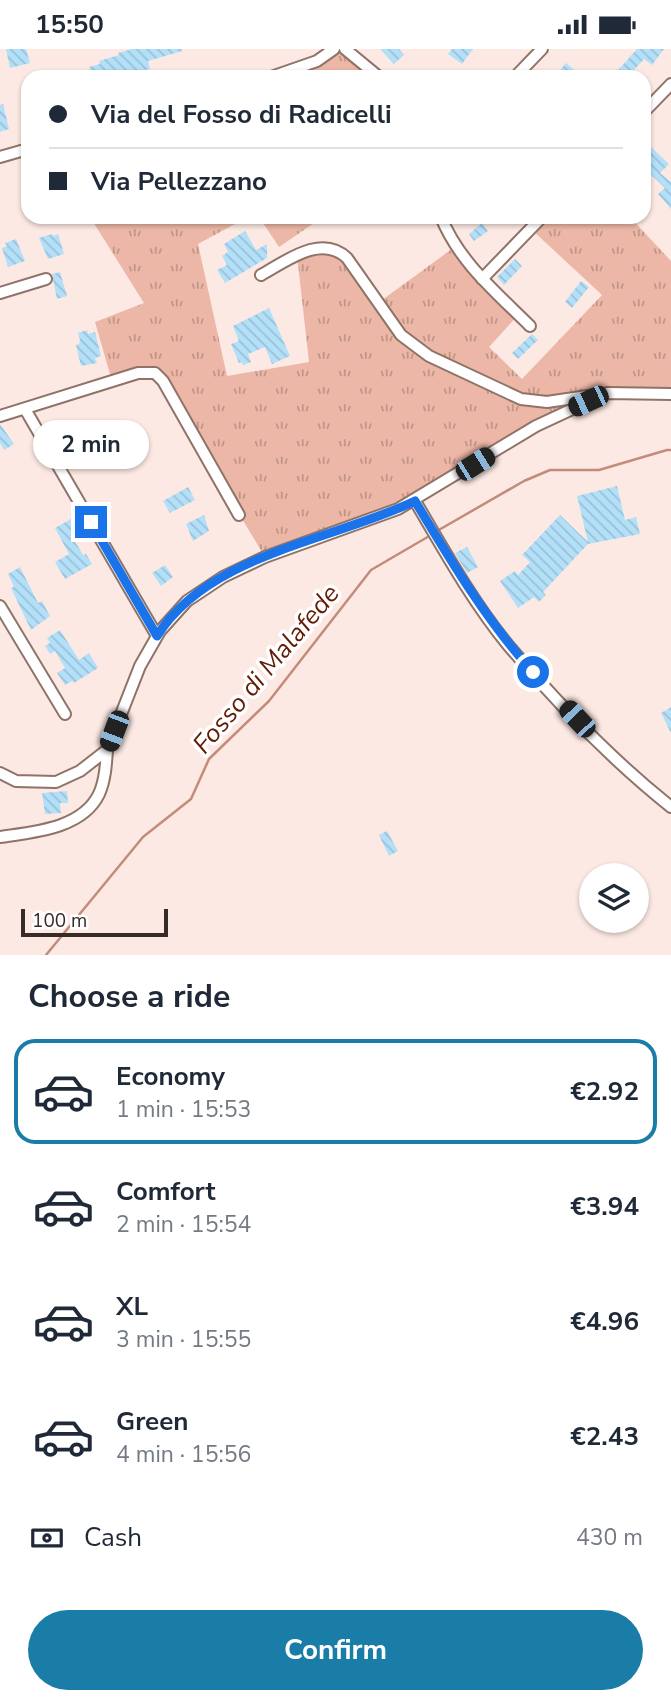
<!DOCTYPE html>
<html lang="en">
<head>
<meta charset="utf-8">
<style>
  :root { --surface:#fff; --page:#f6f6f7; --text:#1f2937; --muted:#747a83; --line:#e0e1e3; --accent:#1a7da8 }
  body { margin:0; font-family:"Nunito Sans",sans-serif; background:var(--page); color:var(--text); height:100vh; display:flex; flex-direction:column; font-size:26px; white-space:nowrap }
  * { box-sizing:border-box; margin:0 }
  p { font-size:23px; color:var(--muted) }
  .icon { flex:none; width:38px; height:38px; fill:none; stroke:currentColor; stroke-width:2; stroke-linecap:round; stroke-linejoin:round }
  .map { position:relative; height:906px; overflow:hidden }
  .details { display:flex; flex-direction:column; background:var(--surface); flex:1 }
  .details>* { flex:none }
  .banner { position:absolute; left:21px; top:21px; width:630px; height:154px; border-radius:21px; box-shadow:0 2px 5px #0004; display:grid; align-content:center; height:154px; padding:0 28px; background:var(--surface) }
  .tools { position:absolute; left:579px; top:814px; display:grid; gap:14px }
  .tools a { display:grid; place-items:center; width:70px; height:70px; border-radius:50%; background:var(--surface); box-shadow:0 2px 5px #0004; font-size:35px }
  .scale { position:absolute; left:21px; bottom:18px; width:147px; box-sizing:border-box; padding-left:7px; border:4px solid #372b27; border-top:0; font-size:19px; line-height:24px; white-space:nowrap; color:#372b27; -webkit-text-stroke:5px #fff; paint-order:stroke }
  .end { position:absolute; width:32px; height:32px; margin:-16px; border:9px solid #1a73e8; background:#fff; box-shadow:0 0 0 4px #fff }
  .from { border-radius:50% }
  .bubble { position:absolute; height:49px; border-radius:24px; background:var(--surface); box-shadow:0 2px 5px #0004; font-size:23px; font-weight:700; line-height:49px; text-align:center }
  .car { position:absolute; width:21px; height:42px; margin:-21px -10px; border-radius:9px; box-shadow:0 0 5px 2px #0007; background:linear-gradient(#222 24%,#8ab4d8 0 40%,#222 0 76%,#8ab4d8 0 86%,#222 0) }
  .banner b { display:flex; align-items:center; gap:24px; height:66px; font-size:26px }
  .banner b+b { border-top:2px solid var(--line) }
  .banner i { width:18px; height:18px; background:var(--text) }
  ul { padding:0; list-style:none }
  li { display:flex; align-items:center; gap:21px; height:105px; margin:0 14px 10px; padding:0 14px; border:4px solid transparent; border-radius:21px }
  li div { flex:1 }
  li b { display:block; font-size:26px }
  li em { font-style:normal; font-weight:700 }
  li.on { border-color:var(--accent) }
  li>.icon { width:63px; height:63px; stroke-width:1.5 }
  h2 { padding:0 28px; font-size:32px; line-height:84px }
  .pay { display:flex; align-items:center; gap:18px; height:77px; padding:0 28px; font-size:26px }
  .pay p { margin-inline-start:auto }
  .button { display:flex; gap:14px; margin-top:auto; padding:14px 28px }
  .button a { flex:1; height:80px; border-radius:42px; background:var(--accent); color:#fff; font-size:28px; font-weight:700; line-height:80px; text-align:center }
  .status { display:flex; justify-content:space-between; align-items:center; height:49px; padding:0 35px; background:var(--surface); direction:ltr }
  .status svg { height:19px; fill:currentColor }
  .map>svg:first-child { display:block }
</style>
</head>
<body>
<div class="status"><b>15:50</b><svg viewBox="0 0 49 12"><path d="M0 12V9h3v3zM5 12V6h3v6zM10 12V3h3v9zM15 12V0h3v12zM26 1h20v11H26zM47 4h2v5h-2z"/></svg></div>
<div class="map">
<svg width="671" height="906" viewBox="0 0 671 906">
  <defs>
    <pattern id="grass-tufts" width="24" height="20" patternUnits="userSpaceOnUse" patternTransform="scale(1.75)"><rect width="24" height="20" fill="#ecb7a6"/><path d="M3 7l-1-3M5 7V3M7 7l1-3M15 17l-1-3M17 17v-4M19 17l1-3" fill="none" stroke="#c09587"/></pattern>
    <pattern id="building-back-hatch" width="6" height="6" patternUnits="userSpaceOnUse" patternTransform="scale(1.75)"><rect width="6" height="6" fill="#b3e0f9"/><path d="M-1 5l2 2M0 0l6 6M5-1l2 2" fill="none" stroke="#9bc0d5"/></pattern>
  </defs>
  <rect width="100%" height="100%" fill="#fde9e3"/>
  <!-- grass -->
  <path fill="url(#grass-tufts)" d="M333 0H345L379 28H269Z
    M90 168H248L198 195 227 327 309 313 297 206C345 191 354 219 378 254L456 197 519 265 489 298 522 330 602 246 531 180 542 168H630L671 212V345L607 344 546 372 415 452 265 508 154 324 112 332 95 273 144 254Z
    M259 168H323L279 198Z"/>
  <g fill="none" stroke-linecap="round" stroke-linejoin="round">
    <!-- stream -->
    <path stroke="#c38c7a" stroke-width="2.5" d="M437 482 524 432 550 421H599L667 401H671
      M46 906 143 788 191 750 209 710 269 652 371 521 431 486"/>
  </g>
  <!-- building -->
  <path fill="url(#building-back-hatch)" d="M6 0H26L30 14 10 19Z
    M132 0H182V2L148 12 150 20 140 22 141 28H127L126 23 111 28H92L89 18 100 15 99 12 119 6 118 4Z
    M380 0H399L404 6 394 15Z
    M452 0H473L462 15 448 5Z
    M637 0H664L652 16 644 10 634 21 642 28H612Z
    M566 14 582 28H554Z
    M3 55 9 80 0 83V56Z
    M651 98 669 115 660 124 671 133V160L658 145 665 139 644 119V106Z
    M482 174 488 182 474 192 469 185Z
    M245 182 256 201 267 195V209L225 234 217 221 227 216 222 207 228 203 224 195Z
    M52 185 53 187 58 185 64 205 48 210 39 189Z
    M16 190 25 212 8 218 2 199 7 197 5 194Z
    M515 210 522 217 504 236 497 228Z
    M60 223 67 247 57 250 52 225Z
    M581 232 589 238 572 259 565 253Z
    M269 259 290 307 272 315 265 298 248 305 251 313 243 316 242 313 239 314 231 295 239 292 233 277Z
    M87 281 88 285 95 283 101 307 95 309 97 314 81 317 76 296 79 295 80 291 78 284Z
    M532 285 538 291 518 310 512 304Z
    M0 375 14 395 4 401 0 394Z
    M97 382 107 399 93 407 83 390Z
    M617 437 625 471 636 468 640 485 588 495 543 543 546 546 539 553 534 548 518 559 500 532 515 522 518 526 530 513 522 506 560 466 588 493 577 447Z
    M188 438 195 451 170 464 163 452Z
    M204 466 209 482 193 492 186 475Z
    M71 470 79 485 73 489 83 506 86 505 92 515 65 530 55 513 69 505 55 479Z
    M467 498 478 518 467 524 455 504Z
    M165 516 173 528 161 537 152 524Z
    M20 518 38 554 42 552 50 567 31 581 11 539 14 538 8 525Z
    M60 581 79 611 89 604 98 619 74 634 72 632 65 636 57 624 65 619 55 602 50 605 45 597 50 594 47 589Z
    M671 658V684L661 664Z
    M67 742 68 754H60L61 764 45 765 42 744Z
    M387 782 398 802 389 807 379 786Z"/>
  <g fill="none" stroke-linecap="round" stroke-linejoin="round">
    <!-- street casing -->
    <g stroke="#8f7369" stroke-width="14">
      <path id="street" d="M345 0 379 28
        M271 28 317 12 334 0
        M515 28 542 0
        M644 63 671 35
        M0 108 28 100
        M441 168C459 213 497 244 530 277
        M261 226C285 213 321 184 347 209L401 286 429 307 521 350 547 353 594 346
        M482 230 542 168
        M0 244 46 230
        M25 360 157 587
        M0 367 138 324H155L163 332 239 466
        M415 452C444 501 472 552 508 596 557 654 612 711 671 758
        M0 557 65 665
        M0 724 16 732 56 733 80 722 107 701 140 617 160 582 187 552 223 528 265 508 398 460 536 377 607 344 671 345
        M0 788C33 783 82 780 99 745 105 732 106 716 107 701"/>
    </g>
    <!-- street -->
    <use href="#street" stroke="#fff" stroke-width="10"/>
  </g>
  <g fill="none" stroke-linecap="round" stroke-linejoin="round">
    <!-- route -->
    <path stroke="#1a73e8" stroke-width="9" d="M91 473 157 587C208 505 334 491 415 452 451 512 486 571 533 623"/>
  </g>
  <g text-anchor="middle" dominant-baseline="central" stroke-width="7" stroke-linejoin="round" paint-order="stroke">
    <!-- water labels -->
    <g font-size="26" font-style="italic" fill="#601c04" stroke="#fff">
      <text transform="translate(266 620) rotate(-50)">Fosso di Malafede</text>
    </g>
  </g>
</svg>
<div class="tools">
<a><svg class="icon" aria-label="layers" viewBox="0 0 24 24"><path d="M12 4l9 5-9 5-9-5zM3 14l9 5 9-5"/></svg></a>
</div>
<div class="scale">100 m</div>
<i class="end from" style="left:533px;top:623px"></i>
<i class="end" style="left:91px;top:473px"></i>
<div class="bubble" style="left:33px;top:371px;width:116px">2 min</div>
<i class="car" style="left:588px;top:352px;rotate:245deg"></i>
<i class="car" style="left:475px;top:415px;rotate:58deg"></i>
<i class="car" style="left:577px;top:670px;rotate:317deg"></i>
<i class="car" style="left:114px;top:682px;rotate:201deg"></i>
<div class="banner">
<b><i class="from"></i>Via del Fosso di Radicelli</b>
<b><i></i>Via Pellezzano</b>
</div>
</div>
<section class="details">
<h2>Choose a ride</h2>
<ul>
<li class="on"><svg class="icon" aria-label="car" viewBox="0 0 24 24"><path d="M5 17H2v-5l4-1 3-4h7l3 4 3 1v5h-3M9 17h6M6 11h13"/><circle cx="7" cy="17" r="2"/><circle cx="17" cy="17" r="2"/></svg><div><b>Economy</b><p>1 min · 15:53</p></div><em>€2.92</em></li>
<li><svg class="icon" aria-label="car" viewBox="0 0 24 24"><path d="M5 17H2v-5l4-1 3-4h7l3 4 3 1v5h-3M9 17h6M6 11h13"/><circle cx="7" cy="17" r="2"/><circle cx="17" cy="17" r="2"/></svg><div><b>Comfort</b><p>2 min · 15:54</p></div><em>€3.94</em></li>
<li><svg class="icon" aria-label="car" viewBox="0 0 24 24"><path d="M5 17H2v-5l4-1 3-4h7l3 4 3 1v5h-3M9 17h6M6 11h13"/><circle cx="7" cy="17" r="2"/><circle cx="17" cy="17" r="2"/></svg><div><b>XL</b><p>3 min · 15:55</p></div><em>€4.96</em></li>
<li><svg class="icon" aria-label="car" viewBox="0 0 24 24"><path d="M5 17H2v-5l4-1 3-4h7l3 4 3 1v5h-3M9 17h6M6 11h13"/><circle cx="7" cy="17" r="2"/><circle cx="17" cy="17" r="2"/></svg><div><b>Green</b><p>4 min · 15:56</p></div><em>€2.43</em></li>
</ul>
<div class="pay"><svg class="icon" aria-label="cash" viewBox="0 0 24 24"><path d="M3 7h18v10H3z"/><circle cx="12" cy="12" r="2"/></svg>Cash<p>430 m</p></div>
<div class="button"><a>Confirm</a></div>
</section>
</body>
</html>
